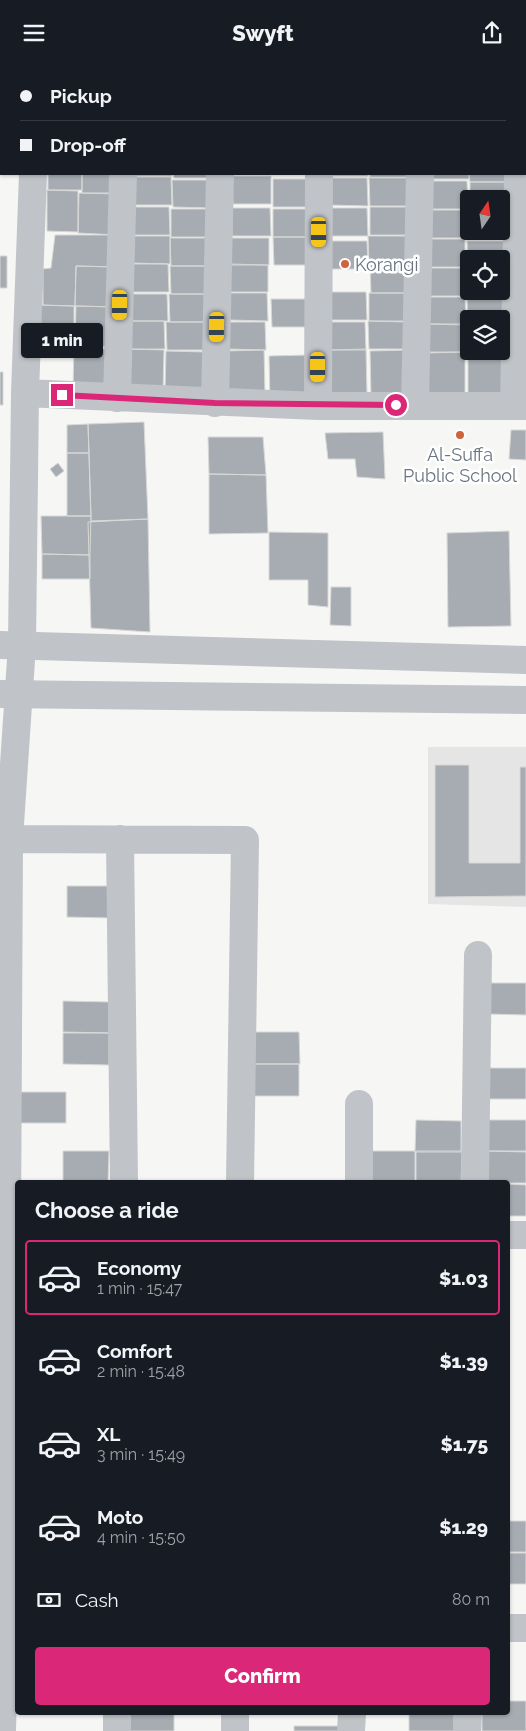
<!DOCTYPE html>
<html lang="en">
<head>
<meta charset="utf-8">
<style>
  :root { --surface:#171b24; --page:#242831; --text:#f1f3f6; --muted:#9ea1a6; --line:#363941; --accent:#db2777 }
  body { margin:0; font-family:Raleway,sans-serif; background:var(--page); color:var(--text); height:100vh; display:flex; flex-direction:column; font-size:19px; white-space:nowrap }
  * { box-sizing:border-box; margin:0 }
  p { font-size:16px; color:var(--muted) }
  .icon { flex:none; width:28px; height:28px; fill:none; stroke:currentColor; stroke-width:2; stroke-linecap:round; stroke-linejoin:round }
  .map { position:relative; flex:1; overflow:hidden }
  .details { position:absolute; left:15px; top:1115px; width:495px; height:535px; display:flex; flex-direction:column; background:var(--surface); border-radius:5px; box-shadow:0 1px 4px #0004 }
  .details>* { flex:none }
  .banner { position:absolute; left:0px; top:0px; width:526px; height:110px; box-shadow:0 1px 4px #0004; display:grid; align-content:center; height:110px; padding:0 20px; background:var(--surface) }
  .needle { width:32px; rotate:13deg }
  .fabs { position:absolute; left:460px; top:125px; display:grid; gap:10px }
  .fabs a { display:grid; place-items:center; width:50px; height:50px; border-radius:5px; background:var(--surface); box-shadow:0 1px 4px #0004; font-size:25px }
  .end { position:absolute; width:22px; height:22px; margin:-11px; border:6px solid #db2777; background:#fff; box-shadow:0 0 0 2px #fff }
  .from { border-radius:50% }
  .bubble { position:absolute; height:35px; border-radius:5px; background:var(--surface); box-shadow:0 1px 4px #0004; font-size:16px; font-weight:800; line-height:35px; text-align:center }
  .car { position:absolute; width:15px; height:30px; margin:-15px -8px; border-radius:6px; box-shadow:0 0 4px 1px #0007; background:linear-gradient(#f5c518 24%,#345 0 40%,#f5c518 0 76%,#345 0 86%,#f5c518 0) }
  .banner b { display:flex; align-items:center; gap:18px; height:48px; font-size:19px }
  .banner b+b { border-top:1px solid var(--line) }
  .banner i { width:12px; height:12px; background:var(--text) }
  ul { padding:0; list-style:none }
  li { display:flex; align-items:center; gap:15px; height:75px; margin:0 10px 8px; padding:0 10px; border:2px solid transparent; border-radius:5px }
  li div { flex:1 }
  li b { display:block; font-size:19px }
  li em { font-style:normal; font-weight:800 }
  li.on { border-color:var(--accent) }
  li>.icon { width:45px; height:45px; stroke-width:1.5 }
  h2 { padding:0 20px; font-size:22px; line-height:60px }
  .pay { display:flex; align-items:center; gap:12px; height:55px; padding:0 20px; font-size:19px }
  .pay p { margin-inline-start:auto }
  .primary-button { display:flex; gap:10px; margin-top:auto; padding:10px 20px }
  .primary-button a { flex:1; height:58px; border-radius:5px; background:var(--accent); color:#fff; font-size:20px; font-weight:800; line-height:58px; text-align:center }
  header { display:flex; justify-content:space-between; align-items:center; height:65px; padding:0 20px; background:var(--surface); font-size:22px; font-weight:800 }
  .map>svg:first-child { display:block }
</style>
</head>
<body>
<header><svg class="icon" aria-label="menu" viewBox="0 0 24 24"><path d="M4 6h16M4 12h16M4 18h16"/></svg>Swyft<svg class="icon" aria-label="share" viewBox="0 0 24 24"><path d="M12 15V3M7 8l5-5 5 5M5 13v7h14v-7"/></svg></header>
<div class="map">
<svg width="526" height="1666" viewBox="0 0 526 1666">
  <rect width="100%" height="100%" fill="#f6f6f4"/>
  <!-- built -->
  <path fill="#e4e5e4" d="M428 682H526V842L428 839Z"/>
  <!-- building -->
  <path fill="#a6acb2" stroke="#d8d8d6" d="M48 109H82V125H48Z
    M82 109H116V128H82Z
    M133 109H172V111H133Z
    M173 109H212V113H174Z
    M329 109H367L368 111H329Z
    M370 109H409V112H370Z
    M430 109H469V114H430Z
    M469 109H508V117H470Z
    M232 111H271V139H233Z
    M132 112H171L172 140H133Z
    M329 113H367L368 141 329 140Z
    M369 113H408V141H370Z
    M273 114H312V142H273Z
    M172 115H211L212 143 173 142Z
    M429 116H467L468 144H430Z
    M470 117H508L509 145H501V134H470Z
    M47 125 78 126V167L47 166Z
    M79 128 119 129 118 170 78 168Z
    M131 142H169L170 170H131Z
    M370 142H408L409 170H370Z
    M232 143H270L271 171H232Z
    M329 143H367L368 171H329Z
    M171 144H209L210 172H171Z
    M273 144H311L312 172H273Z
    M428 145H467L468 173H429Z
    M501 147H507L508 174H469V166H501Z
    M55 170H118L116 202 76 201 75 241 43 240V204L51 203Z
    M131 171H170V199L132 198Z
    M368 171H406L407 199H369Z
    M273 172H312V200H274Z
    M170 173H208L209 201H171Z
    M230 173H269V200H231Z
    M426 174H465V202H427Z
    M329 176H367L368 204H329Z
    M467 176H506L507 204H501V194H469L468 204Z
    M0 191H7V223H0Z
    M130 199H168L169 227H131Z
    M229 199 268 200V227H230Z
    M370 200H409V228H371Z
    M76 201 116 202 115 242 75 241Z
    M170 201H209V229H171Z
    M427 203H466L467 231H428Z
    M466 204H469V226H501V204H505L506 232H467Z
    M328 227H366L367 255H328Z
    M229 228H267L268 256 230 255Z
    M369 228H407L408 256H369Z
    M129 229H167L168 256H130Z
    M169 229H208L209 257H170Z
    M427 232H465L466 260 428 259Z
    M467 233H506V261H501V254H469L468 260Z
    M271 234H309L310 262H272Z
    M35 240 74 241V281H34Z
    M76 241 115 242 114 282 75 281Z
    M126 256H164L165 284H126Z
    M368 256 407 257 408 284H369Z
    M166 257H205L206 285H167Z
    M226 257H265L266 285 227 284Z
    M327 257H365L366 285H327Z
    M426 259H465L466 287H427Z
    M74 283 113 284 112 325 73 323Z
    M125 284 164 285 163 326 124 325Z
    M366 284 367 329H329L328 285Z
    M264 285 265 330H226L225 286Z
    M409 285 410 330H371L370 286Z
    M166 286 206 287 205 327 165 326Z
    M465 287V332L427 333 426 288Z
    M468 289H506L507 333 468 334Z
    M308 290 309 335 270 336 269 291Z
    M0 307H3V340H0Z
    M144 357 148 454 91 456 88 359Z
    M88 359 89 388H67V360Z
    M511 365H526V395L509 394Z
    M383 367 385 414 357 412 355 394H328L325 368Z
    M208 372H263L266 410 209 409Z
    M67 388H89L91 451H67Z
    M58 398 64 406 56 412 50 404Z
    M209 409 266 410 268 468 209 469Z
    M41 451H91L90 490 42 489Z
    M148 454 150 567 91 563 88 457Z
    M509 466 511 561 448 562 447 468Z
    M269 467 328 468V542L308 540V515H269Z
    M42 489 90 490V514H42Z
    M331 522H351V561L330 560Z
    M435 700H469V798H520V702H526V831L435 832Z
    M67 821H112V853L67 852Z
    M487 918H526V950L488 949Z
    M63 936 109 937V968L63 967Z
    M254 967H299L300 999H254Z
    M63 968H109V1000L63 999Z
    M253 999H299V1031H253Z
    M485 1003H526V1034H485Z
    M20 1027H66V1058H20Z
    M416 1055 461 1056V1087H415Z
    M485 1055H526V1086H485Z
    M63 1086H109L108 1117H63Z
    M370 1086H415V1117H369Z
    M416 1086H462L461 1118 416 1117Z
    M487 1086 526 1087V1118H486Z
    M508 1119 526 1120V1151H508Z
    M508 1456H526V1487H508Z
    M508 1488H526V1519H508Z
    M508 1636H526V1666H482V1648H508Z
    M129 1648H174V1666H129Z
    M409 1648H454V1666H409Z
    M294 1661H339V1666H294Z"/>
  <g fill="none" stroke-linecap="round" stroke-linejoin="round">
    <!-- minor -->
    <path stroke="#c0c3c7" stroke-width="28" d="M37 1V0
      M125 1V0
      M223 1V0
      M320 1V0
      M423 1V0
      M520 1V0
      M25 328 318 341H526
      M117 333 123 109
      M215 338 220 109
      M415 340 420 109
      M318 341 319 109
      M514 341 518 109
      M0 774 245 775 240 1118
      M120 774 124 1118
      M359 1039V1118
      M475 1118 478 890
      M508 1170H526
      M508 1563H526
      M2 1666 5 1560 9 774 22 580 25 328 33 109
      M117 1666V1648
      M235 1666V1648
      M351 1666 352 1648
      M467 1666 468 1648"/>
    <!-- tertiary -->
    <path stroke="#c0c3c7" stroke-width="28" d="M0 580 526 595
      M0 629 526 635"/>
  </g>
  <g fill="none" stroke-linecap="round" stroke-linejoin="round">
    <!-- route -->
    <path stroke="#db2777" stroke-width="6" d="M62 330 215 338 396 340"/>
  </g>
  <!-- markers -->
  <g fill="#ce643c" stroke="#fff" stroke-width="2">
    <circle cx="345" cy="199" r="5"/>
    <circle cx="460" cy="370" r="5"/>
  </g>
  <g text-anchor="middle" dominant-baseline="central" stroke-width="5" stroke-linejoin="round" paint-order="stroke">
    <!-- poi labels -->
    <g font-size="18" fill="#697581" stroke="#fff" text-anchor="start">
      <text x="355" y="199">Korangi</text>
      <text x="460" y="389" text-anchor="middle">Al-Suffa<tspan x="460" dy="21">Public School</tspan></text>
    </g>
  </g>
</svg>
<div class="fabs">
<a><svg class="needle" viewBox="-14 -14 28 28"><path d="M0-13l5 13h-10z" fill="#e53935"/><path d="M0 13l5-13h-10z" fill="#9ea1a6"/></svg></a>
<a><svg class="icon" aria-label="locate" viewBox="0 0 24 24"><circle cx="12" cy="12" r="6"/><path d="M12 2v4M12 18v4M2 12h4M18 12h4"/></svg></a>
<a><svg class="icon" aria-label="layers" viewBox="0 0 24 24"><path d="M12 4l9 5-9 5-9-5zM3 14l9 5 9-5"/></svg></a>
</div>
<i class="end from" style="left:396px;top:340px"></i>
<i class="end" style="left:62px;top:330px"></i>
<div class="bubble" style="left:21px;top:258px;width:82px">1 min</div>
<i class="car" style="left:319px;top:167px;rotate:180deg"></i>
<i class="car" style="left:120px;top:240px;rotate:181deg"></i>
<i class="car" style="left:217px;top:262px;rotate:181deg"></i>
<i class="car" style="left:318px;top:302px;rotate:180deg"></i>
<div class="banner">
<b><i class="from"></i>Pickup</b>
<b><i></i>Drop-off</b>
</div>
<section class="details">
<h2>Choose a ride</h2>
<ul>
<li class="on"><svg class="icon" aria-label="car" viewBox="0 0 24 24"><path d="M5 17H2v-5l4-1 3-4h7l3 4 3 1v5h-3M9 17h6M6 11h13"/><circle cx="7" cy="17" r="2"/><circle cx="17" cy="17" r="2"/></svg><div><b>Economy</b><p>1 min · 15:47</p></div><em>$1.03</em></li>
<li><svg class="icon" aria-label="car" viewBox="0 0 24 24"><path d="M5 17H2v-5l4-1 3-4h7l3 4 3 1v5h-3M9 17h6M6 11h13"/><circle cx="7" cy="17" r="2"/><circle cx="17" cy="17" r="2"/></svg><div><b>Comfort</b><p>2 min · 15:48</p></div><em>$1.39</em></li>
<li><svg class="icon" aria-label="car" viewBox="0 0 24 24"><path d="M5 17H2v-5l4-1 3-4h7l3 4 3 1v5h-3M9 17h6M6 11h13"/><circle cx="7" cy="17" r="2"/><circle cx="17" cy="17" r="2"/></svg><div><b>XL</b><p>3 min · 15:49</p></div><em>$1.75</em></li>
<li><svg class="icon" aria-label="car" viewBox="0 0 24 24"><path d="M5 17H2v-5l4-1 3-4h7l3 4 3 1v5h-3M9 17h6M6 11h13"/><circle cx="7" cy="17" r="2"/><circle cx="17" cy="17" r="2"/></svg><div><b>Moto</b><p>4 min · 15:50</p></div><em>$1.29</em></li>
</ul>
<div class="pay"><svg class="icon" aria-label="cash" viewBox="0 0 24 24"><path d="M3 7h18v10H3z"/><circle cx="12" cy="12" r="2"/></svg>Cash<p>80 m</p></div>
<div class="primary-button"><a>Confirm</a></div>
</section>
</div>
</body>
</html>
